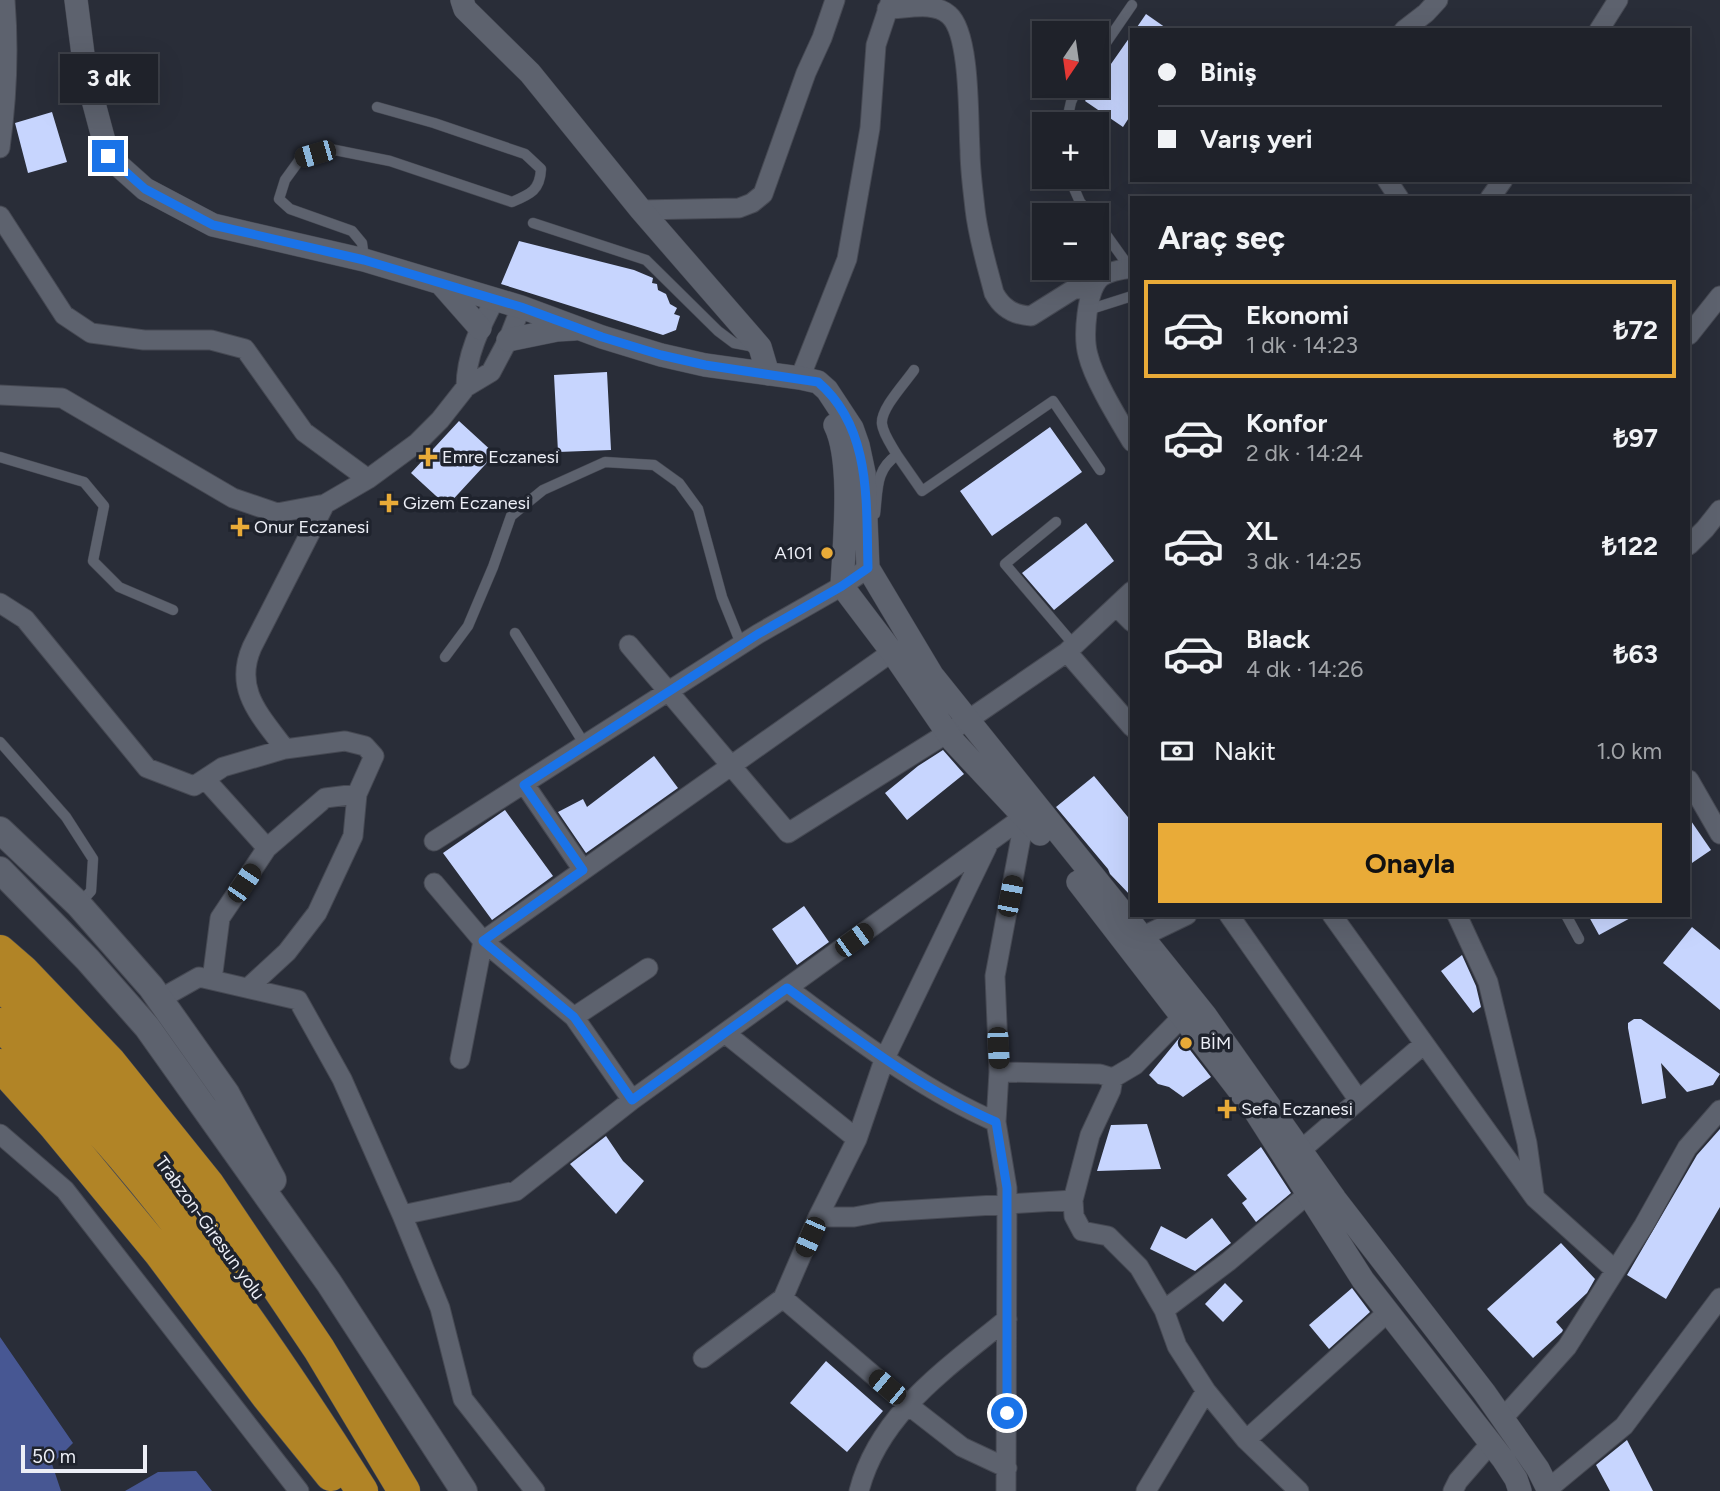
<!DOCTYPE html>
<html lang="tr">
<head>
<meta charset="utf-8">
<style>
  :root { --surface:#1f222a; --page:#2c2f36; --text:#f1f3f6; --muted:#a1a4a8; --line:#3c3f47; --accent:#e9ab38 }
  body { margin:0; font-family:Figtree,sans-serif; background:var(--page); color:var(--text); height:100vh; display:flex; flex-direction:column; font-size:26px; white-space:nowrap }
  * { box-sizing:border-box; margin:0 }
  p { font-size:23px; color:var(--muted) }
  .icon { flex:none; width:38px; height:38px; fill:none; stroke:currentColor; stroke-width:2; stroke-linecap:round; stroke-linejoin:round }
  .map { position:relative; flex:1; overflow:hidden }
  .details { position:absolute; left:1130px; top:196px; width:560px; height:721px; display:flex; flex-direction:column; background:var(--surface); border-radius:0px; box-shadow:0 7px 28px #0002,0 0 0 2px var(--line) }
  .details>* { flex:none }
  .banner { position:absolute; left:1130px; top:28px; width:560px; height:154px; border-radius:0px; box-shadow:0 7px 28px #0002,0 0 0 2px var(--line); display:grid; align-content:center; height:154px; padding:0 28px; background:var(--surface) }
  .needle { width:46px; rotate:193deg }
  .fabs { position:absolute; left:1032px; top:21px; display:grid; gap:14px }
  .fabs a { display:grid; place-items:center; width:77px; height:77px; border-radius:0px; background:var(--surface); box-shadow:0 7px 28px #0002,0 0 0 2px var(--line); font-size:35px }
  .scale { position:absolute; left:21px; bottom:18px; width:126px; box-sizing:border-box; padding-left:7px; border:4px solid #eceef6; border-top:0; font-size:19px; line-height:24px; white-space:nowrap; color:#eceef6; -webkit-text-stroke:5px #1f232d; paint-order:stroke }
  .end { position:absolute; width:32px; height:32px; margin:-16px; border:9px solid #1a73e8; background:#fff; box-shadow:0 0 0 4px #fff }
  .from { border-radius:50% }
  .bubble { position:absolute; height:49px; border-radius:0px; background:var(--surface); box-shadow:0 7px 28px #0002,0 0 0 2px var(--line); font-size:23px; font-weight:700; line-height:49px; text-align:center }
  .car { position:absolute; width:21px; height:42px; margin:-21px -10px; border-radius:9px; box-shadow:0 0 5px 2px #0007; background:linear-gradient(#222 24%,#8ab4d8 0 40%,#222 0 76%,#8ab4d8 0 86%,#222 0) }
  .banner b { display:flex; align-items:center; gap:24px; height:66px; font-size:26px }
  .banner b+b { border-top:2px solid var(--line) }
  .banner i { width:18px; height:18px; background:var(--text) }
  ul { padding:0; list-style:none }
  li { display:flex; align-items:center; gap:21px; height:98px; margin:0 14px 10px; padding:0 14px; border:4px solid transparent; border-radius:0px }
  li div { flex:1 }
  li b { display:block; font-size:26px }
  li em { font-style:normal; font-weight:700 }
  li.on { border-color:var(--accent) }
  li>.icon { width:63px; height:63px; stroke-width:1.5 }
  h2 { padding:0 28px; font-size:32px; line-height:84px }
  .pay { display:flex; align-items:center; gap:18px; height:77px; padding:0 28px; font-size:26px }
  .pay p { margin-inline-start:auto }
  .cta { display:flex; gap:14px; margin-top:auto; padding:14px 28px }
  .cta a { flex:1; height:80px; border-radius:0px; background:var(--accent); color:#111; font-size:28px; font-weight:700; line-height:80px; text-align:center }
  .map>svg:first-child { display:block }
</style>
</head>
<body>
<div class="map">
<svg width="1720" height="1491" viewBox="0 0 1720 1491">
  <rect width="100%" height="100%" fill="#292d38"/>
  <!-- water -->
  <path fill="#475793" d="M0 1337 73 1443 52 1464 61 1491H0Z
    M196 1471 212 1491H125L158 1472Z"/>
  <!-- building -->
  <path fill="#c7d5fe" d="M1146 14 1169 30H1135Z
    M1132 34V113L1123 127 1085 101Z
    M52 112 67 162 28 173 15 123Z
    M519 241 634 270 653 278 652 283 657 284 658 290 666 294 670 304 677 308 674 314 680 316 676 330 663 335 501 284Z
    M607 372 611 450 558 452 554 375Z
    M459 421 495 454 447 506 411 473Z
    M1050 427 1082 472 992 536 960 491Z
    M1086 523 1114 561 1054 610 1022 573Z
    M943 750 964 774 907 820 885 793 918 766Z
    M654 756 678 788 586 853 558 812 583 799 587 807Z
    M1094 776 1132 822V897L1110 874 1108 869 1056 807Z
    M505 810 553 876 492 920 443 853Z
    M1689 818 1711 850 1689 865Z
    M804 906 829 942 797 965 772 929Z
    M1588 915H1636L1599 935Z
    M1692 927 1720 950V1010L1663 963Z
    M1462 955 1476 986 1481 1007 1473 1013 1441 971Z
    M1634 1019H1641L1720 1074 1713 1085 1687 1092 1661 1063 1666 1098 1642 1104 1628 1028V1023Z
    M1180 1037 1211 1077 1183 1097 1169 1087 1158 1084 1149 1075Z
    M1147 1124 1161 1169 1097 1171 1111 1125Z
    M1720 1129V1207L1666 1299 1627 1275 1697 1155Z
    M606 1136 623 1161 644 1181 616 1214 570 1164Z
    M1261 1147 1291 1193 1256 1222 1242 1203 1247 1199 1227 1175Z
    M1212 1218 1231 1243 1195 1271 1150 1249 1161 1226 1186 1239Z
    M1561 1243 1595 1279 1587 1293 1556 1322 1563 1330 1562 1332 1533 1358 1487 1309Z
    M1225 1283 1243 1301 1223 1322 1205 1304Z
    M1352 1288 1370 1312 1329 1349 1309 1325Z
    M826 1361 883 1411 847 1452 790 1403Z
    M1627 1440 1653 1491H1610L1596 1465Z"/>
  <g fill="none" stroke-linecap="round" stroke-linejoin="round">
    <!-- service casing -->
    <g stroke="#464953" stroke-width="11">
      <path id="service" d="M1097 56 1132 5
        M1066 124 1071 102 1078 86
        M1069 177 1080 202 1091 215
        M1097 222 1130 268
        M533 223 646 260 718 331 734 343 755 347
        M364 259 362 243 352 231 290 209 279 199 285 180 301 158 330 149 390 161 512 202C531 194 540 190 541 169L525 154 434 123 377 107
        M1088 310 1132 296
        M897 455C892 446 883 434 882 424 880 409 906 382 914 370
        M0 457 84 482 104 506 93 561 119 587 173 610
        M875 514C878 490 875 470 897 455L922 491 1053 401 1100 470
        M1056 522 1005 564 1074 645
        M515 633 585 745
        M445 657 468 626 493 567 511 516 543 490 605 462 654 465 679 483 698 509 722 597 741 644
        M0 742 66 817 93 859 91 891 79 904
        M1566 915 1579 939"/>
    </g>
    <!-- minor casing -->
    <g stroke="#464953" stroke-width="21">
      <path id="minor" d="M887 9C906 9 934 1 949 15 971 34 968 122 970 150 970 170 973 190 975 209 978 237 987 266 994 293 1002 308 1013 315 1031 316L1074 289H1093
        M1404 30 1426 13 1438 0
        M1599 30 1618 0
        M0 148C7 98 9 50 5 0
        M1387 180 1399 198
        M1490 198 1503 180
        M641 210 739 208 752 203 763 194 806 73 822 38 835 0
        M0 216 64 315 91 333 144 340H211L245 349 304 432 368 479
        M1132 268C1124 269 1108 272 1101 277 1086 290 1083 337 1088 355 1094 380 1119 420 1132 442
        M1689 335 1720 296
        M800 378 847 259 870 128 876 45 891 0
        M466 387C466 355 480 328 495 299
        M0 395 62 398 233 498 277 513 325 504 368 479 417 443 440 420 466 387 491 372 508 340 521 307
        M1689 545 1705 529 1720 510
        M0 603 25 619 147 768 194 786 223 767 285 749 345 741 365 746 374 756 357 794 353 836 317 913 287 952 248 988
        M1116 606 1132 622
        M629 645 788 833 968 720 1067 652 1132 591
        M1067 652 1132 727
        M285 749C261 716 233 690 252 647L325 504
        M205 779 267 848
        M1689 780 1720 834
        M525 785 583 870
        M434 841 758 634 842 586 868 568
        M434 883 483 941 574 1017 632 1100
        M1229 915 1358 1099
        M1332 915 1535 1198 1615 1270
        M1457 915 1488 982 1527 1143 1534 1193
        M1131 942 1187 915
        M212 980 220 918 267 848 325 798 357 794
        M787 988C854 1037 920 1089 996 1122
        M160 999 199 977 298 1000 342 1079 402 1215 440 1308 463 1399 535 1491
        M574 1017 648 968
        M725 1033 857 1139 884 1060 987 847
        M460 1059 483 941 892 652
        M999 1072 1100 1074 1113 1078 1135 1065 1182 1017
        M1113 1078 1111 1090 1090 1135 1073 1200 1074 1216 1082 1231 1108 1236 1139 1267 1164 1310 1177 1346 1206 1391 1246 1440 1299 1491
        M0 1134 65 1190 299 1491
        M1301 1150 1424 1044
        M402 1215 516 1191 632 1100 1025 816
        M818 1217H854L881 1212 1073 1200
        M783 1298 908 1405 962 1447 1007 1468
        M1164 1310 1229 1261 1308 1194
        M703 1358 783 1298 818 1217 857 1139
        M1503 1418 1567 1347 1644 1225 1687 1148 1720 1110
        M1246 1440 1388 1312
        M1548 1489 1624 1426 1720 1298
        M859 1491C879 1413 949 1367 1007 1319
        M1006 1491 1007 1188 996 1122 999 1072 995 976 1025 816
        M1146 1491 1206 1391
        M1453 1491 1458 1481 1491 1443"/>
    </g>
    <!-- tertiary casing -->
    <g stroke="#464953" stroke-width="24">
      <path id="tertiary" d="M76 0 85 70 108 156 145 189 213 225 364 260 521 307 602 337 661 355 705 365 800 378 818 382 827 390 852 428 858 445 864 473 868 568 932 675 1205 1015 1335 1199 1484 1392 1538 1469 1549 1491
        M462 0 465 9 530 73 641 210 760 347 768 374
        M443 286 480 328
        M508 340 557 330 574 329
        M835 425C853 461 844 545 842 586L892 652 953 741 1040 834
        M1078 882 1255 1111 1363 1280 1503 1459 1516 1479 1520 1491"/>
    </g>
    <!-- secondary casing -->
    <g stroke="#464953" stroke-width="28">
      <path id="secondary" d="M0 830 78 904 151 987 226 1093 273 1180
        M0 870 88 960 147 1027 329 1283 464 1491"/>
    </g>
    <!-- trunk casing -->
    <g stroke="#464953" stroke-width="33">
      <path id="trunk" d="M0 951 23 971 110 1062 208 1184 319 1349 404 1491
        M0 985C94 1068 171 1170 242 1272
        M0 1024C42 1067 84 1111 123 1157 211 1261 289 1376 362 1491
        M0 1065 54 1125 159 1252 267 1396 331 1475"/>
    </g>
    <!-- service -->
    <use href="#service" stroke="#5d626e" stroke-width="10"/>
    <!-- minor -->
    <use href="#minor" stroke="#5d626e" stroke-width="19"/>
    <!-- tertiary -->
    <use href="#tertiary" stroke="#5d626e" stroke-width="23"/>
    <!-- secondary -->
    <use href="#secondary" stroke="#5d626e" stroke-width="26"/>
    <!-- trunk -->
    <use href="#trunk" stroke="#b18426" stroke-width="32"/>
  </g>
  <g fill="none" stroke-linecap="round" stroke-linejoin="round">
    <!-- route -->
    <path stroke="#1a73e8" stroke-width="9" d="M108 156 145 189 213 225 364 260 521 307 602 337 661 355 705 365 818 382C872 428 866 503 868 568L842 586 758 634 524 785 583 870 483 941 574 1017 632 1100 787 988C854 1037 920 1089 996 1122L1007 1188V1413"/>
  </g>
  <!-- markers -->
  <g fill="#e9ab38" stroke="#1f232d" stroke-width="2.5">
    <path d="M424.5 446.5h7v7h7v7h-7v7h-7v-7h-7v-7h7z"/>
    <path d="M385.5 492.5h7v7h7v7h-7v7h-7v-7h-7v-7h7z"/>
    <path d="M236.5 516.5h7v7h7v7h-7v7h-7v-7h-7v-7h7z"/>
    <circle cx="827" cy="553" r="7"/>
    <circle cx="1186" cy="1043" r="7"/>
    <path d="M1223.5 1098.5h7v7h7v7h-7v7h-7v-7h-7v-7h7z"/>
  </g>
  <g text-anchor="middle" dominant-baseline="central" stroke-width="7" stroke-linejoin="round" paint-order="stroke">
    <!-- poi labels -->
    <g font-size="18" fill="#eceef6" stroke="#1f232d" text-anchor="start">
      <text x="442" y="457">Emre Eczanesi</text>
      <text x="403" y="503">Gizem Eczanesi</text>
      <text x="254" y="527">Onur Eczanesi</text>
      <text x="813" y="553" text-anchor="end">A101</text>
      <text x="1200" y="1043">BİM</text>
      <text x="1241" y="1109">Sefa Eczanesi</text>
    </g>
    <!-- street labels -->
    <g font-size="18" fill="#eceef6" stroke="#1f232d">
      <text transform="translate(210 1228) rotate(54)">Trabzon-Giresun yolu</text>
    </g>
  </g>
</svg>
<div class="fabs">
<a><svg class="needle" viewBox="-14 -14 28 28"><path d="M0-13l5 13h-10z" fill="#e53935"/><path d="M0 13l5-13h-10z" fill="#a1a4a8"/></svg></a>
<a>+</a>
<a>−</a>
</div>
<div class="scale">50 m</div>
<i class="end from" style="left:1007px;top:1413px"></i>
<i class="end" style="left:108px;top:156px"></i>
<div class="bubble" style="left:60px;top:54px;width:98px">3 dk</div>
<i class="car" style="left:315px;top:154px;rotate:254deg"></i>
<i class="car" style="left:244px;top:883px;rotate:34deg"></i>
<i class="car" style="left:1010px;top:896px;rotate:11deg"></i>
<i class="car" style="left:854px;top:940px;rotate:54deg"></i>
<i class="car" style="left:998px;top:1048px;rotate:177deg"></i>
<i class="car" style="left:810px;top:1237px;rotate:204deg"></i>
<i class="car" style="left:887px;top:1387px;rotate:310deg"></i>
<div class="banner">
<b><i class="from"></i>Biniş</b>
<b><i></i>Varış yeri</b>
</div>
<section class="details">
<h2>Araç seç</h2>
<ul>
<li class="on"><svg class="icon" aria-label="car" viewBox="0 0 24 24"><path d="M5 17H2v-5l4-1 3-4h7l3 4 3 1v5h-3M9 17h6M6 11h13"/><circle cx="7" cy="17" r="2"/><circle cx="17" cy="17" r="2"/></svg><div><b>Ekonomi</b><p>1 dk · 14:23</p></div><em>₺72</em></li>
<li><svg class="icon" aria-label="car" viewBox="0 0 24 24"><path d="M5 17H2v-5l4-1 3-4h7l3 4 3 1v5h-3M9 17h6M6 11h13"/><circle cx="7" cy="17" r="2"/><circle cx="17" cy="17" r="2"/></svg><div><b>Konfor</b><p>2 dk · 14:24</p></div><em>₺97</em></li>
<li><svg class="icon" aria-label="car" viewBox="0 0 24 24"><path d="M5 17H2v-5l4-1 3-4h7l3 4 3 1v5h-3M9 17h6M6 11h13"/><circle cx="7" cy="17" r="2"/><circle cx="17" cy="17" r="2"/></svg><div><b>XL</b><p>3 dk · 14:25</p></div><em>₺122</em></li>
<li><svg class="icon" aria-label="car" viewBox="0 0 24 24"><path d="M5 17H2v-5l4-1 3-4h7l3 4 3 1v5h-3M9 17h6M6 11h13"/><circle cx="7" cy="17" r="2"/><circle cx="17" cy="17" r="2"/></svg><div><b>Black</b><p>4 dk · 14:26</p></div><em>₺63</em></li>
</ul>
<div class="pay"><svg class="icon" aria-label="cash" viewBox="0 0 24 24"><path d="M3 7h18v10H3z"/><circle cx="12" cy="12" r="2"/></svg>Nakit<p>1.0 km</p></div>
<div class="cta"><a>Onayla</a></div>
</section>
</div>
</body>
</html>
